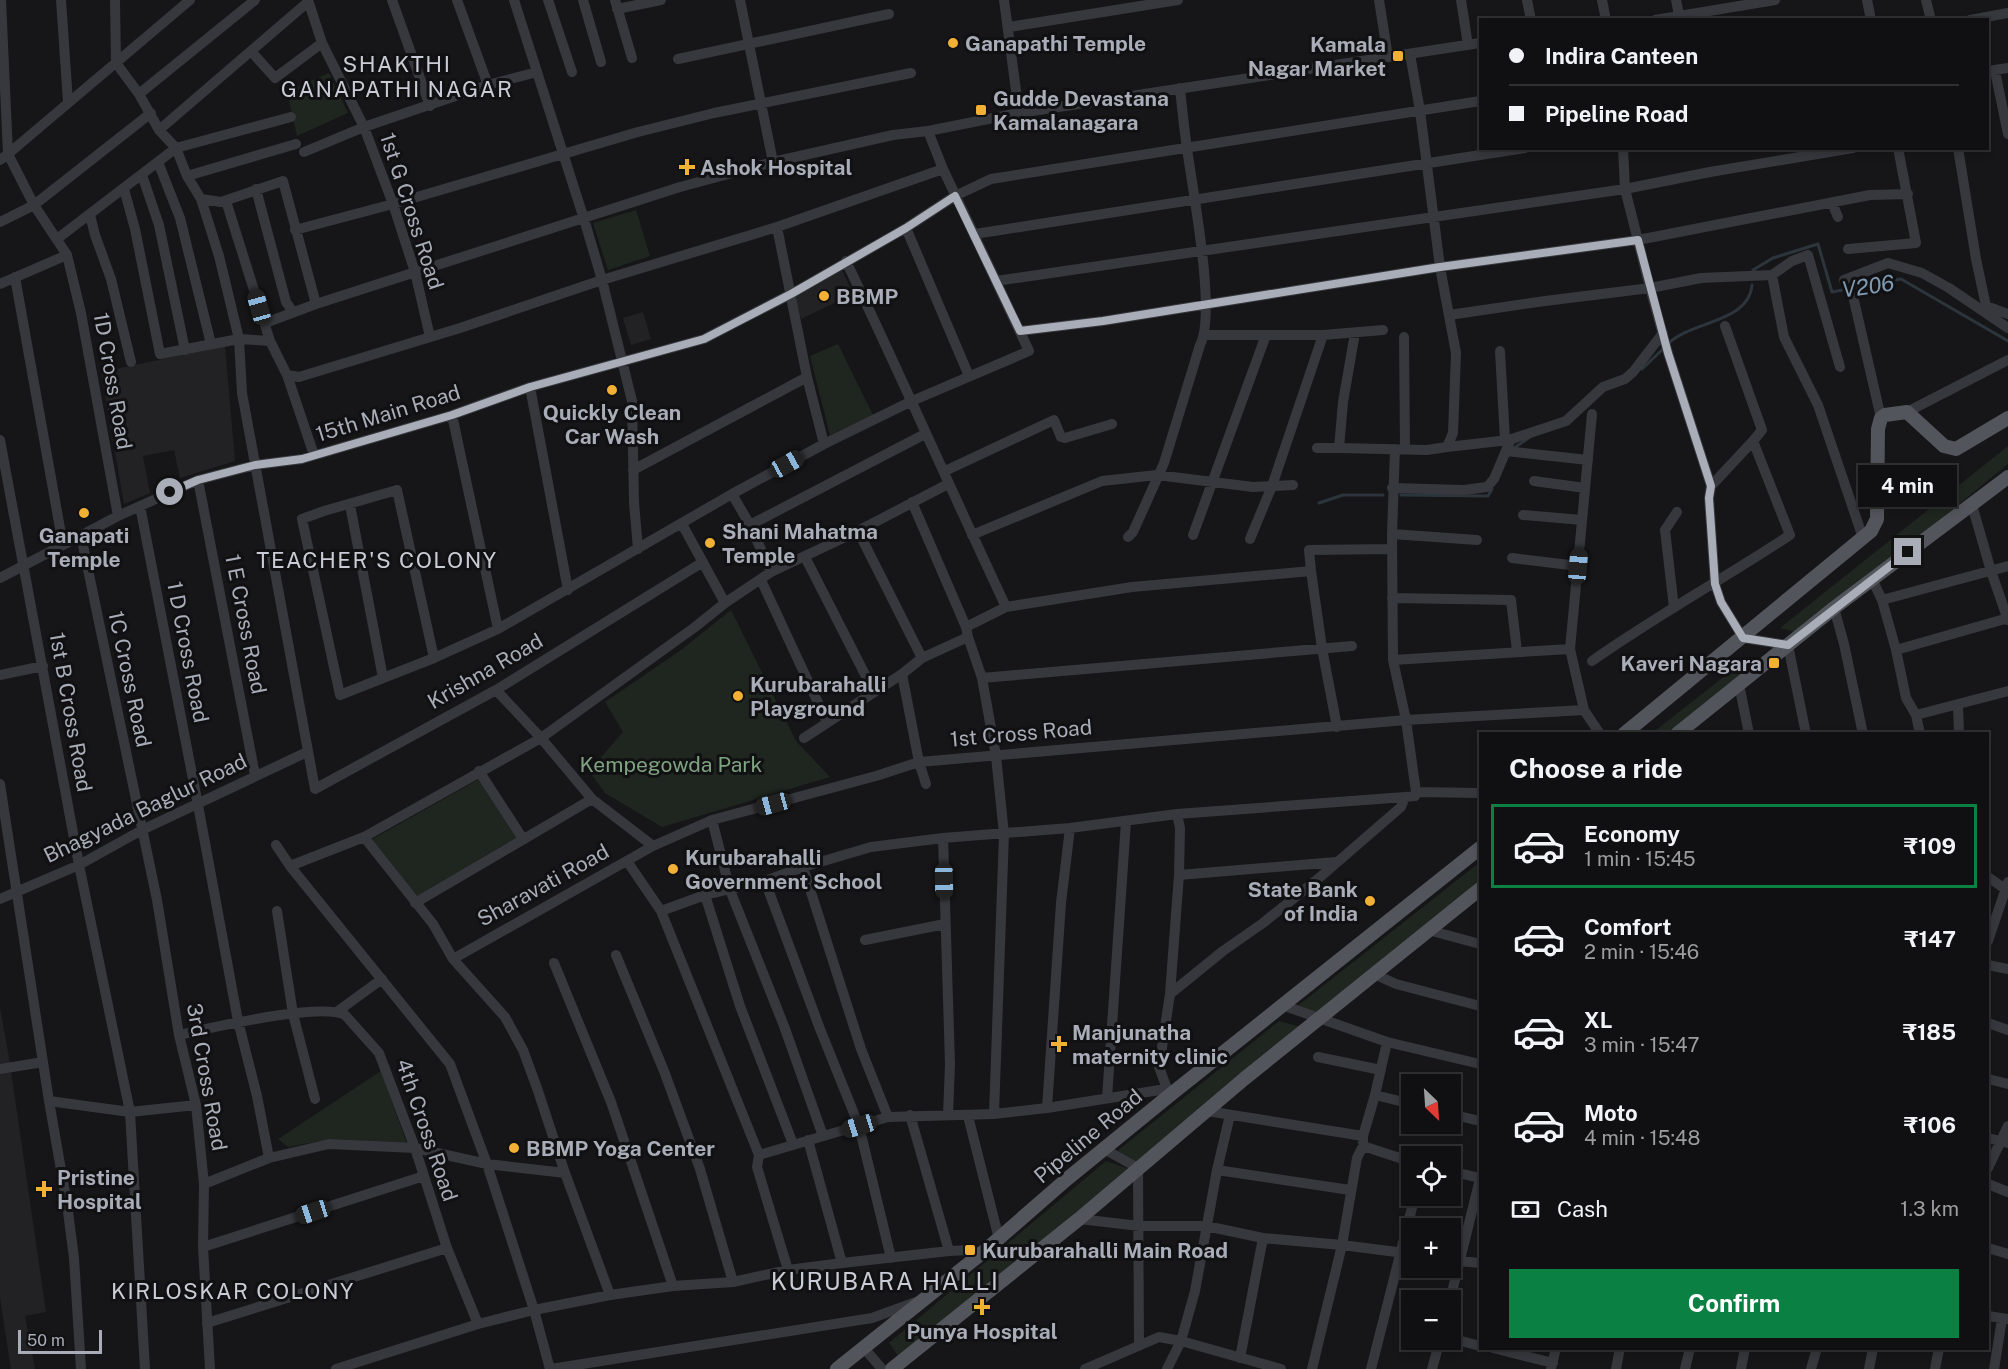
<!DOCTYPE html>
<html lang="en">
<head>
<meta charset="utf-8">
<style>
  :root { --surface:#101012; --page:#19191b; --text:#f1f3f6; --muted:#9c9d9f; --line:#303032; --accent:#0b8043 }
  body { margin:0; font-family:"Public Sans",sans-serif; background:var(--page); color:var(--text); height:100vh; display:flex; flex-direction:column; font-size:22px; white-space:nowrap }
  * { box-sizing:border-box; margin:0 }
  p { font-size:20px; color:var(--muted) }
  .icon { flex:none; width:33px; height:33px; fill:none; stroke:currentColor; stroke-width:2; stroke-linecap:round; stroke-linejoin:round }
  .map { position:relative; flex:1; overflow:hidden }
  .details { position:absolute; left:1479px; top:732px; width:510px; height:618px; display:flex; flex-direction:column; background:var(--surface); border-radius:0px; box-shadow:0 3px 9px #0003,0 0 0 2px var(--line) }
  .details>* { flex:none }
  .top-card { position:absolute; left:1479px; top:18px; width:510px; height:132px; border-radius:0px; box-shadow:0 3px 9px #0003,0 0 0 2px var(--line); display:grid; align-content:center; height:132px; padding:0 30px; background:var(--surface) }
  .needle { width:39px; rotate:155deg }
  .fabs { position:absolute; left:1401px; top:1074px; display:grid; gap:12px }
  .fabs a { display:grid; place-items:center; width:60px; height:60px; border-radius:0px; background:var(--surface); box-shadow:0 3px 9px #0003,0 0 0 2px var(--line); font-size:30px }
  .scale { position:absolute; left:18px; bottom:15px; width:84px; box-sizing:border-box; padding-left:6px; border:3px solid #a8adb8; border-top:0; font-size:16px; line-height:21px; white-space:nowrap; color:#a8adb8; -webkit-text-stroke:4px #111113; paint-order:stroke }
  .end { position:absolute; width:27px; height:27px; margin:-14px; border:8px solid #a8adb8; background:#111; box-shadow:0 0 0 3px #111 }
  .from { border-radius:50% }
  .bubble { position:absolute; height:42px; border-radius:0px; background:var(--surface); box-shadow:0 3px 9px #0003,0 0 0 2px var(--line); font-size:20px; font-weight:700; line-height:42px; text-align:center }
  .car { position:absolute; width:18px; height:36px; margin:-18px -9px; border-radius:8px; box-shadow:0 0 4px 2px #0007; background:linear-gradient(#222 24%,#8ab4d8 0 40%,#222 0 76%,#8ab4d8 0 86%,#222 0) }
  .top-card b { display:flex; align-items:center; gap:21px; height:57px; font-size:22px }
  .top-card b+b { border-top:2px solid var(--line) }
  .top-card i { width:15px; height:15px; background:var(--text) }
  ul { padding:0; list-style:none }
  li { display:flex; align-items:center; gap:18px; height:84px; margin:0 12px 9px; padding:0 18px; border:3px solid transparent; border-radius:0px }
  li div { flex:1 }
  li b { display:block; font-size:22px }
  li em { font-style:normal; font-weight:700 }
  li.selected { border-color:var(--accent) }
  li>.icon { width:54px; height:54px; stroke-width:1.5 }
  h2 { padding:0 30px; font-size:27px; line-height:72px }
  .pay { display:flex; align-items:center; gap:15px; height:66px; padding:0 30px; font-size:22px }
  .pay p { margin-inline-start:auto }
  .primary-button { display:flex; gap:12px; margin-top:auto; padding:12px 30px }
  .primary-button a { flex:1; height:69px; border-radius:0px; background:var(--accent); color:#fff; font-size:24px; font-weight:700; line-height:69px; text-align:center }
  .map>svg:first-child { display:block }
</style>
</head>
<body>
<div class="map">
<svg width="2008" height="1369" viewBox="0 0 2008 1369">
  <rect width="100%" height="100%" fill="#161618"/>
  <!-- built -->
  <path fill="#222225" d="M842 270 853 294 801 319 796 297Z
    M643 312 651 339 631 345 623 318Z
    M225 346 235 461 180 478 174 450 143 456 150 493 124 504 101 372Z
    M0 1008 10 1063 0 1064Z
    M11 1071 46 1312 25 1316 35 1369H11L0 1298V1073Z"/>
  <!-- green -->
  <path fill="#1e261f" d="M329 73 348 113 297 136 287 91Z
    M636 210 650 256 608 270 593 223Z
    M838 344 873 415 830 435 810 356Z
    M2008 446V464L1890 561 1795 632 1780 628Z
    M731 610 796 741 830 777 662 827 605 793 589 771 623 732 605 702 681 650Z
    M1735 668 1743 675 1668 733 1651 734Z
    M481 778 519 836 415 898 371 840Z
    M1480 862V882L1316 1013 1295 1008Z
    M1279 1021 1301 1027 1138 1164 1116 1152Z
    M381 1071 407 1144 331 1139 288 1147 278 1139Z
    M1106 1161 1131 1170 898 1356 889 1343Z"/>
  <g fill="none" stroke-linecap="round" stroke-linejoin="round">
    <!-- stream -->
    <path stroke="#2c353c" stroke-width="3" d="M1753 270 1773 258 1818 244 1832 292 1901 279 2008 341
      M1668 344C1690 321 1749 323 1752 285
      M1642 369 1663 349
      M1514 448 1530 437
      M1401 495 1488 496 1492 489
      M1319 503 1343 495H1383"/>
    <!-- minor -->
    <path stroke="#37383d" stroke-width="10" d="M1 0 8 154
      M61 0 68 102
      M115 0 116 63 139 94 159 130 176 148 187 176 201 199 221 202 283 181 316 304
      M308 0 322 43 364 127 393 204 415 272 430 337
      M392 0 430 106
      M457 0 488 85
      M514 0 584 219 602 280 632 401 634 502 638 549
      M548 0 572 72
      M583 0 601 62
      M615 0 632 58
      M740 0 773 162
      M1004 0 1019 113
      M1379 0 1388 57
      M1461 0 1468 45
      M1527 0 1531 20
      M1602 0 1606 20
      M1676 0 1679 15
      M1867 0 1871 20
      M1926 0 1931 20
      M617 9 661 0
      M1655 20 1775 0
      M1970 20 2008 13
      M1009 27 1178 0
      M251 51 275 78 322 43
      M678 59 889 14
      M1988 71 2008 68
      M1995 71 2008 134
      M139 94 255 0
      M159 130 308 2
      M1623 148 1625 189 1650 288 1668 353 1711 486 1709 498 1715 584 1721 602 1743 638 1788 645 1806 734
      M1958 148 1976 259 1986 306 2008 314
      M304 152 364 127 488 85 537 72
      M8 154 190 0
      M0 160 8 154 34 205 67 255 81 313 118 516
      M158 162 180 218 211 344
      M142 175 159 225 185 350
      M187 176 296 144
      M124 189 135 229 160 354 239 339 270 341
      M256 189 286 302 293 312
      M201 199 219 256 239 339 242 393 315 789 496 690 703 562
      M226 201 270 341 287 375 314 455
      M1832 203 1838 217
      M90 215 95 235 111 279 131 362
      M0 222 34 205 151 113
      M777 227 807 377 824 444
      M906 228 969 376
      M295 230 393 204 638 132 714 113 911 73
      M975 234 1525 148
      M57 239 176 148 291 117
      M1848 249 1916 243 1898 148
      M846 261C901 376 952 492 1006 607L1132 587 1311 571 1322 648 1337 727
      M1772 275 1784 337 1818 405 1863 538
      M15 277 63 545
      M1844 280 1888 263 1922 273 1949 288 2008 328
      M996 281 1625 189 1710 172 1853 148
      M0 284 67 255
      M1851 293 1853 296 1881 418
      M1449 315 1545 301 1650 288 1701 278 1772 275 1792 261 1808 255 1840 367
      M265 323 316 304 680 187 773 162 893 135 928 131 1019 113 1480 43
      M1725 326 1762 430 1753 441
      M1020 331 1103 321 1440 267 1638 240 1870 195 1908 194
      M1355 333 1343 402 1339 448 1427 450 1447 447 1453 433 1456 353 1440 267 1420 111 1410 54
      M1205 335H1323L1383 330
      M1404 337 1405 449
      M1500 351 1505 440
      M287 375 299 377 460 328 602 280 777 227 943 169
      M530 387 568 590
      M1907 412 2008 360
      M452 415 498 629
      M0 440 79 865 130 1112 49 1101 0 784
      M1447 447 1509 440 1566 421 1603 387 1625 379 1633 372 1663 333
      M1317 448H1339
      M1395 449 1392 534 1393 660 1406 720 1416 792
      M1506 451 1588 460
      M633 470 807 377
      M945 471 1054 420 1061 437 1065 438 1112 424
      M198 480 255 775
      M1534 481 1585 488
      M1392 488 1464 490 1487 487 1494 479 1511 439
      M732 494 750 525 771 572
      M912 502 966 627
      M350 505 383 678
      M1972 505 1991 571 2008 620
      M140 506 198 805 238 1021 257 1096 269 1158 204 1184
      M1523 515 1582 520
      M682 524 725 603
      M750 525 925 434
      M858 531 922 658
      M1392 534 1477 540
      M972 535 1102 481 1157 475 1253 487 1293 485
      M1193 535 1266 335
      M81 536 157 900 179 1035 196 1105 204 1184 203 1247 210 1369
      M1128 537 1133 532 1164 463 1200 345C1217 313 1192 188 1187 148 1184 128 1182 108 1180 88
      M1250 539 1272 486 1323 335
      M805 557 874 692
      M1512 558 1578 566
      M1311 571 1309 550 1392 549
      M0 578 118 516 198 480 255 465 302 459 452 415 530 387 704 339 791 294 906 228 955 196 991 179 1480 101
      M1872 579 1882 600 1896 650 1906 698 1916 715 1920 734
      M761 580 827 722
      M1392 598 1511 600 1517 651
      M1882 600 2008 566
      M1674 608 1665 530 1677 512
      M1834 608 1844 644 1863 734
      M968 637 982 678 996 756 1004 834 994 1114
      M1896 650 2008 618
      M434 658 397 490 324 511 302 519 340 695 434 658 498 629 732 494 824 444 912 401 1029 351 943 169 928 131
      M1393 660 1570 649
      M1592 661C1656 616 1725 578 1790 535L1753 441 1711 486
      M902 674 919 762 926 784
      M0 675 43 666
      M982 678 1352 646
      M1739 684 1749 734
      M496 690 541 738 592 799 653 846
      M1958 705 1959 734
      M1584 710 1570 649 1592 414
      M1916 715 2008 691
      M804 738 902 674 922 658 968 637 966 627 1006 607
      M479 771 523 839
      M712 820 730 890 784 1026 823 1136
      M364 837 433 924 453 959 505 1017 523 1050 537 1088 565 1173
      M943 838 950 1064 948 1115
      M276 845 290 866
      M627 861 661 911 759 1155 757 1167 788 1270
      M803 867 861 1049 888 1117
      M1179 875 1336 862
      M1988 877 2008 891
      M765 881 820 1029 859 1126 891 1258
      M705 895 740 1006 793 1144
      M0 899 79 865 142 830 307 752
      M415 903 592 799
      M277 911 293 1014 315 1099
      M661 911 705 895 765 881 803 867 871 847 943 838 1070 828 1177 814 1405 797 1415 796 1416 792 1480 793
      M1428 930 1480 944
      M865 940 945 924
      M1988 941 2008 882
      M616 955 664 1071 700 1169 733 1282
      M453 959 653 846 712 820 876 776 919 762 1406 720 1584 710 1600 734
      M554 963 611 1102 673 1286
      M1988 965 2008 969
      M1374 974 1396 984 1480 1006
      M1170 994 1223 951 1263 923 1319 878 1401 807 1405 797
      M1282 1005 1387 1042 1480 1064
      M338 1011 382 979
      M1988 1023 2008 1030
      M179 1035C210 1028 321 1002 345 1015L379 1053 415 1148 447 1248 478 1324
      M1318 1057 1381 1070
      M0 1069 43 1062
      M1988 1079 2008 1084
      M1169 1094 1159 1067 1170 994 1179 875 1180 828 1177 814
      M1375 1095 1412 1104
      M1107 1098 1126 822
      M49 1101 67 1204 74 1258 81 1369
      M1047 1108 1061 903 1070 828
      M1207 1111 1363 1136
      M1450 1114 1480 1121
      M910 1115 949 1251
      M968 1116 999 1239
      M1988 1138 2008 1143
      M808 1140 842 1263
      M1363 1142V1136L1375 1095 1387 1042
      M1104 1149 1138 1168 1139 1346
      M759 1155 888 1117 994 1114 1047 1108 1166 1089
      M269 1158 329 1144 415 1148 487 1164 565 1173 610 1295
      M1988 1168 2008 1126
      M1217 1170 1350 1190
      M1450 1171 1480 1178
      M1988 1184 2008 1192
      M1079 1219 1140 1226H1206L1263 1238 1342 1245 1412 1254
      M203 1247 424 1176
      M1988 1248 2008 1254
      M1450 1260 1480 1263
      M1450 1300 1480 1179
      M1988 1316 2008 1319
      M207 1323 447 1248
      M1450 1338 1480 1346
      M864 1348 882 1369
      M1493 1348 1553 1363
      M1240 1358 1263 1238
      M145 1369 130 1112 196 1105
      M336 1369 478 1324 534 1310 610 1295 673 1286 733 1282 788 1270 842 1263 949 1251 970 1250 982 1253
      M550 1369 534 1310 487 1164 450 1064 290 866 364 837 541 738 695 627 725 603 771 572 858 531 948 484
      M551 1369 872 1318 916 1302
      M1085 1369 1159 1337 1181 1341 1281 1369
      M1167 1369 1181 1341 1195 1291 1217 1170 1230 1115
      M1312 1369 1342 1245 1357 1158 1363 1146 1412 1162
      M1371 1369 1415 1196
      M1432 1369 1440 1340
      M1551 1369 1556 1348
      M1616 1369 1620 1348
      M1685 1369 1690 1348
      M1741 1369 1745 1348
      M1811 1369 1817 1348
      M1869 1369 1873 1348
      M1935 1369 1939 1348
      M1994 1369 2002 1319"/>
    <!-- major -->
    <path stroke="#53555c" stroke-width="14" d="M1624 734 1871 531 1877 519 1878 429 1881 418 1885 415 1907 412 1944 446 1956 449 2008 418
      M1677 734 1834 608 2008 477
      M837 1369 982 1253 1067 1179 1170 1095 1480 848
      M892 1369 1079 1219 1244 1079 1480 889"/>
  </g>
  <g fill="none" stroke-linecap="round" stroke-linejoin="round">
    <!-- route -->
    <path stroke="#a8adb8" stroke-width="8" d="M170 492 198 480 255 465 302 459 452 415 530 387 704 339 791 294 906 228 955 196 1020 331 1103 321 1440 267 1638 240 1668 353 1711 486 1709 498 1715 584 1721 602 1743 638 1788 645 1908 552"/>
  </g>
  <!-- markers -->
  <g fill="#f2b134" stroke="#111113" stroke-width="2">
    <circle cx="953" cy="43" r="6"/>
    <rect x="1392" y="50" width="12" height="12" rx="3"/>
    <rect x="975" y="104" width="12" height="12" rx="3"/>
    <path d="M684 158h6v6h6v6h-6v6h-6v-6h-6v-6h6z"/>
    <circle cx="824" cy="296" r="6"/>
    <circle cx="612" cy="390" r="6"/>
    <circle cx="84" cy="513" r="6"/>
    <circle cx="710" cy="543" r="6"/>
    <rect x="1768" y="657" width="12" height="12" rx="3"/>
    <circle cx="738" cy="696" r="6"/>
    <circle cx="673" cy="869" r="6"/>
    <circle cx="1370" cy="901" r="6"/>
    <path d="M1056 1035h6v6h6v6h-6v6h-6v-6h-6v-6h6z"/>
    <circle cx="514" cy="1148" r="6"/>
    <path d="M41 1180h6v6h6v6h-6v6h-6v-6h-6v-6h6z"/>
    <rect x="964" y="1244" width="12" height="12" rx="3"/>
    <path d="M979 1298h6v6h6v6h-6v6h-6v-6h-6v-6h6z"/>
  </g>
  <g text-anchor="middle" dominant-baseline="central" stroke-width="6" stroke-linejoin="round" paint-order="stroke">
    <!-- poi labels -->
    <g font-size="21" font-weight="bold" fill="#a8adb8" stroke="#111113" text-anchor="start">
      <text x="965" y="43">Ganapathi Temple</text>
      <text x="1386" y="44" text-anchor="end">Kamala<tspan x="1386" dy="24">Nagar Market</tspan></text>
      <text x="993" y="98">Gudde Devastana<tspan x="993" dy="24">Kamalanagara</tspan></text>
      <text x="700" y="167">Ashok Hospital</text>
      <text x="836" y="296">BBMP</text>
      <text x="612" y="412" text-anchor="middle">Quickly Clean<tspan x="612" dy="24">Car Wash</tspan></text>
      <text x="722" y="531">Shani Mahatma<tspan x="722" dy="24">Temple</tspan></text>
      <text x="84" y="535" text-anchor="middle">Ganapati<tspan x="84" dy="24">Temple</tspan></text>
      <text x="1762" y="663" text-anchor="end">Kaveri Nagara</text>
      <text x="750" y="684">Kurubarahalli<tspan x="750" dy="24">Playground</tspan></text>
      <text x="685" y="857">Kurubarahalli<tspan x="685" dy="24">Government School</tspan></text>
      <text x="1358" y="889" text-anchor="end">State Bank<tspan x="1358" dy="24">of India</tspan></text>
      <text x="1072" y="1032">Manjunatha<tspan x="1072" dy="24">maternity clinic</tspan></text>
      <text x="526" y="1148">BBMP Yoga Center</text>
      <text x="57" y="1177">Pristine<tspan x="57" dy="24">Hospital</tspan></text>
      <text x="982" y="1250">Kurubarahalli Main Road</text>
      <text x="982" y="1331" text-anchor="middle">Punya Hospital</text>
    </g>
    <!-- street labels -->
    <g font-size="21" fill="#a8adb8" stroke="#111113">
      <text transform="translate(412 211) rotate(72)">1st G Cross Road</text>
      <text transform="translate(113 381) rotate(80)">1D Cross Road</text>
      <text transform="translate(388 413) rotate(-17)">15th Main Road</text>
      <text transform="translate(246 624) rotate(79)">1 E Cross Road</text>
      <text transform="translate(188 652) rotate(79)">1 D Cross Road</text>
      <text transform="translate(485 671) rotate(-30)">Krishna Road</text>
      <text transform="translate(130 679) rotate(78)">1C Cross Road</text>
      <text transform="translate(71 712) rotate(80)">1st B Cross Road</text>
      <text transform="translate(1021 733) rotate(-5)">1st Cross Road</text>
      <text transform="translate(145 808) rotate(-26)">Bhagyada Baglur Road</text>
      <text transform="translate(543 885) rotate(-29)">Sharavati Road</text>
      <text transform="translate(207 1077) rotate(80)">3rd Cross Road</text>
      <text transform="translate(427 1130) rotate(71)">4th Cross Road</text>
      <text transform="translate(1088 1136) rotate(-40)">Pipeline Road</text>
    </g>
    <!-- park labels -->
    <g font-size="21" fill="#7fa381" stroke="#111113">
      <text x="671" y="764">Kempegowda Park</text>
    </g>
    <!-- neighbourhood labels -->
    <g font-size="22" letter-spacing="1.5" fill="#c9ccd4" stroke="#111113">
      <text x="397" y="64">SHAKTHI<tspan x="397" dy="25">GANAPATHI NAGAR</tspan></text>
      <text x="377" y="560">TEACHER'S COLONY</text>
      <text x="233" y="1291">KIRLOSKAR COLONY</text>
    </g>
    <!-- water labels -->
    <g font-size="22" font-style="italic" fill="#7f9bb3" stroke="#111113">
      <text transform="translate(1868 286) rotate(-8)">V206</text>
    </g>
    <!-- quarter labels -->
    <g font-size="24" letter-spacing="1.5" fill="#c9ccd4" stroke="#111113">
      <text x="885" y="1281">KURUBARA HALLI</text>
    </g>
  </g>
</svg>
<div class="fabs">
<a><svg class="needle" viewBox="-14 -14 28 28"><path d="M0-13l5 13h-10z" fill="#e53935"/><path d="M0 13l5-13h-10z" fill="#9c9d9f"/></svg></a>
<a><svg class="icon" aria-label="locate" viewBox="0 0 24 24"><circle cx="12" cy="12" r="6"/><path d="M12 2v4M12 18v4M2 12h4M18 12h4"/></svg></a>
<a>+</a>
<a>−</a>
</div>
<div class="scale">50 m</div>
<i class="end from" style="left:170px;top:492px"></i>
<i class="end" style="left:1908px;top:552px"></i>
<div class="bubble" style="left:1858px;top:465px;width:99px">4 min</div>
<i class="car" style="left:259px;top:307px;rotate:344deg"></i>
<i class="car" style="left:787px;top:464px;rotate:61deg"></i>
<i class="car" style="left:1578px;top:566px;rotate:5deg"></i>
<i class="car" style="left:773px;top:804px;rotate:255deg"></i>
<i class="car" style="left:944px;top:881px;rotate:179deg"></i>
<i class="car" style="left:859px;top:1126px;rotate:253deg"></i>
<i class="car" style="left:313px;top:1212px;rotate:252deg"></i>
<div class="top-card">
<b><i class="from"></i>Indira Canteen</b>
<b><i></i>Pipeline Road</b>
</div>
<section class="details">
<h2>Choose a ride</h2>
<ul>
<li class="selected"><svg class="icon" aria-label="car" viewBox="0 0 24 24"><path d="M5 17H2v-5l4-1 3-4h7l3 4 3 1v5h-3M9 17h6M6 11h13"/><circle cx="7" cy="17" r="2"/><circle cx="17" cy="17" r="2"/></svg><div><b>Economy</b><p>1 min · 15:45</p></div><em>₹109</em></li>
<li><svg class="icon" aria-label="car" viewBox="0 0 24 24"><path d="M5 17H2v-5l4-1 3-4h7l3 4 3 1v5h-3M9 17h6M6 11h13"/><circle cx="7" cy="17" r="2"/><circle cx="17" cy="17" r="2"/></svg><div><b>Comfort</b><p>2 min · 15:46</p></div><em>₹147</em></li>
<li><svg class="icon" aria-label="car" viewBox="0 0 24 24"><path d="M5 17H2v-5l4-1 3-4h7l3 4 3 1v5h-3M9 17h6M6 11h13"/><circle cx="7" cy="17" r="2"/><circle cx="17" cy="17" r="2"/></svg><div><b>XL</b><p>3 min · 15:47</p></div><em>₹185</em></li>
<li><svg class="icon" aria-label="car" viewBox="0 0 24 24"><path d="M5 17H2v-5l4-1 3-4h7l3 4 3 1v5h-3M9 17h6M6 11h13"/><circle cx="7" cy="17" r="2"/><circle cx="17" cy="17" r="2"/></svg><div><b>Moto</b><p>4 min · 15:48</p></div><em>₹106</em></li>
</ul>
<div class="pay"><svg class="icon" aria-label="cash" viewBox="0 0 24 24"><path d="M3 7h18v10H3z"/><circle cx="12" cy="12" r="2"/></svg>Cash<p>1.3 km</p></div>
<div class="primary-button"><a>Confirm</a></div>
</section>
</div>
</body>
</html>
